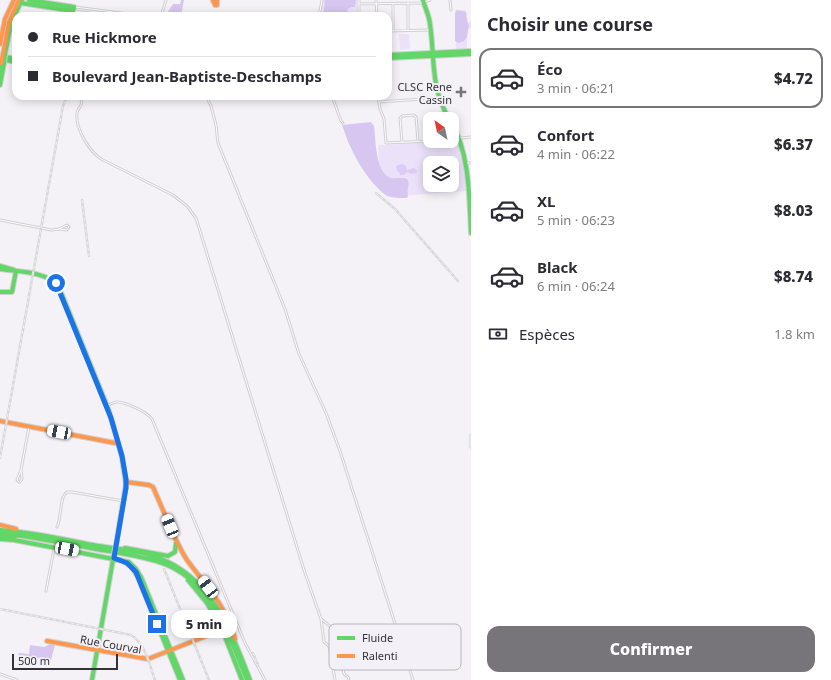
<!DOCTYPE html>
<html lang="fr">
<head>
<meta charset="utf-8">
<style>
  :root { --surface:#fff; --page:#f2f2f3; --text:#2b2b33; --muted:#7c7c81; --line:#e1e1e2; --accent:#777579 }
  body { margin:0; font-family:"Noto Sans",sans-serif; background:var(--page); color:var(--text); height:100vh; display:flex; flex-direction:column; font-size:15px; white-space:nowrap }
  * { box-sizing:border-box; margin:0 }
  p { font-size:13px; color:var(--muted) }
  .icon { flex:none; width:22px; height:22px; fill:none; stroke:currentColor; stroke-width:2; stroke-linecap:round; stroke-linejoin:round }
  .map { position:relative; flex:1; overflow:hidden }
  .drawer { display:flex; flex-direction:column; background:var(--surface); width:360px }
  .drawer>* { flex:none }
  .top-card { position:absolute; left:12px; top:12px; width:380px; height:88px; border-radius:12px; box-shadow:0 2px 10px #0003; display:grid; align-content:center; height:88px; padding:0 16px; background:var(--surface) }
  .needle { width:26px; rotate:327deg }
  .buttons { position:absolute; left:423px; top:112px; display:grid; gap:8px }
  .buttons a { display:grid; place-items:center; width:36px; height:36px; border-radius:8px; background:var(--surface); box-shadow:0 2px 10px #0003; font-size:20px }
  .scale { position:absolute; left:12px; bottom:10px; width:106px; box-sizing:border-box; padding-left:4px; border:2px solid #333235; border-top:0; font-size:11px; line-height:14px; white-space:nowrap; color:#333235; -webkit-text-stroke:3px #f3f0f8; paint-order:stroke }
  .end { position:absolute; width:18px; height:18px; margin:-9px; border:5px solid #1a73e8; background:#fff; box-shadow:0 0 0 2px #fff }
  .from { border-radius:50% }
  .bubble { position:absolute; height:28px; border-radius:12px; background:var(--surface); box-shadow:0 2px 10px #0003; font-size:13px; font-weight:800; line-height:28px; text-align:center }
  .car { position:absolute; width:12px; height:24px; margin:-12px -6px; border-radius:5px; box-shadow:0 0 3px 1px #0007; background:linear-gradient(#fff 24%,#345 0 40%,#fff 0 76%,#345 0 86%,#fff 0) }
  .top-card b { display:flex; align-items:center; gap:14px; height:38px; font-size:15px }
  .top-card b+b { border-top:1px solid var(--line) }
  .top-card i { width:10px; height:10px; background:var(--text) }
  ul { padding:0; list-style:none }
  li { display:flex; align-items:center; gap:12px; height:60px; margin:0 8px 6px; padding:0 8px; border:2px solid transparent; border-radius:12px }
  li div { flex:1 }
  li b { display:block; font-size:15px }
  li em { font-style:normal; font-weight:800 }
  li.active { border-color:var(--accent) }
  li>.icon { width:36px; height:36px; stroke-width:1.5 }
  h2 { padding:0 16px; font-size:18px; line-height:48px }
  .pay { display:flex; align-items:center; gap:10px; height:44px; padding:0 16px; font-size:15px }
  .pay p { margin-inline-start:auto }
  .primary-button { display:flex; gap:8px; margin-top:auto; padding:8px 16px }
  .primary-button a { flex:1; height:46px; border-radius:12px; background:var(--accent); color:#fff; font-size:16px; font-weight:800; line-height:46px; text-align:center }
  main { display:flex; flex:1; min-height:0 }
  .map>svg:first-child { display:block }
</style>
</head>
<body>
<main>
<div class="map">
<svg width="471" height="680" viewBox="0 0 471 680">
  <rect width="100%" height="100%" fill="#f4f2f6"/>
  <!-- green -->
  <path fill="#ebe2fa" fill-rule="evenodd" d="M323 0H357V16H321Z
    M455 10H466L468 22H471V28L467 29V50H456Z
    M399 34H409L410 49 400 50Z
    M452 140H459L464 157 466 191 387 197 381 191 378 145H387ZM430 163H452V185H430Z"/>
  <!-- forest -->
  <path fill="#d7c7f0" d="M181 0H184L181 16H165L173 4H180Z
    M325 0H356L355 7H351L347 10 348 13 352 16H323Z
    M457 10 466 12 467 21 469 25 467 37 464 41 458 43 455 41V13Z
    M371 122 374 126C376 140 375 173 391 178 396 179 402 177 407 179 411 185 406 189 408 197L406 198C401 198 393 198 388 196 374 189 357 162 351 148 347 141 345 132 342 125Z
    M50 644 55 645 51 660 18 655 19 653 29 654 30 645 44 647Z"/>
  <!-- water -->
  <path fill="#dbccf5" d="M403 164 406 166 407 170 414 168 417 171 416 173 411 174 407 172 404 175H400L399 172 397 171 396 167 398 165Z"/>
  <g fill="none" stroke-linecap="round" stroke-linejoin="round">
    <!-- street casing -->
    <g stroke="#d0cfd2" stroke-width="3">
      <path id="street" d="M359 0V16
        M376 0 377 16
        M450 0 451 10
        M408 3V30
        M359 4 421 3 430 0
        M393 4V31
        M75 7 143 16
        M74 11 112 16
        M161 16 166 0
        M319 16 322 0
        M388 31 430 30
        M81 96C81 99 82 103 81 105 80 108 77 110 77 113 75 129 90 153 103 160L173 195 187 206 196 218 304 570 321 619 324 642 329 646 335 680
        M206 96 211 106 216 125 218 143 285 309 299 354 326 413 340 451 413 680
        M332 96 341 121 343 123
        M378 96 380 109 384 119 386 143 430 141
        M379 102 437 98
        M433 119 434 114 444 113
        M452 139 471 137
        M402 142 400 118 402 116 414 115 416 117 418 141
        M467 163H471
        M0 220 51 230 59 229 67 230 69 227 67 225 59 229
        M108 405C111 404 114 402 117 402 126 402 147 412 152 419L245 643 265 680
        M471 435V447
        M19 482 17 480 21 470 29 427
        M20 482 22 479 21 470
        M57 527C62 517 59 498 67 492H72L123 501
        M46 591 54 549
        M321 619 335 630 344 674 348 677 349 680
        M0 674 17 680"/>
    </g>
    <!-- fast casing -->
    <g stroke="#d0cfd2" stroke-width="6">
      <path id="fast" d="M29 0 74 7 72 16
        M423 0C425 8 429 15 430 24 435 59 430 86 449 119
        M21 3 73 11
        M5 54 11 23 22 0
        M388 55 471 51
        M0 56 16 59
        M388 58 471 54
        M0 59 16 62
        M0 71 1 63
        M0 85 4 63
        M452 123C470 157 469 195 471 233
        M0 266 14 270
        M0 269C19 272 43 271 58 285L109 411 122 457 126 484 116 545
        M0 292H12L16 271
        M0 530C32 532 62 539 93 545 115 549 138 550 159 558 212 578 231 631 250 680
        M0 533C32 537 64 543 96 549 119 553 143 556 165 564 177 569 190 578 200 588 223 613 234 649 247 680
        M0 536H16
        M0 539 14 540 129 562 136 569 141 577 183 680
        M125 548 168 556 175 552 176 543
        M121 560 131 566 138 577 180 680
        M188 580 207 603 220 625 219 629 214 633
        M217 632H221L224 634 242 680
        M92 680 114 554"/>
    </g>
    <!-- slow casing -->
    <g stroke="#d0cfd2" stroke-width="6">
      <path id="slow" d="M213 0 215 5H217V1H213
        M0 44 5 19 14 0
        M3 54 9 22 19 0
        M0 421 115 443 118 442
        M126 482 149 485 153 487 175 538
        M0 525 16 529
        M175 538C179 545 182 553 187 560 206 586 227 607 235 639
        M47 641 148 659 214 633"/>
    </g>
    <!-- street -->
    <use href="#street" stroke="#fdfdfe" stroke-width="1"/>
    <!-- fast -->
    <use href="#fast" stroke="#63d668" stroke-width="4"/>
    <!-- slow -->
    <use href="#slow" stroke="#ff974d" stroke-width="4"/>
    <!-- rail casing -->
    <g stroke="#d8d8d8" stroke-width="2.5">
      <path id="rail" d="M376 193 395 209 458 281
        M82 200 89 256
        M0 458 63 106 67 96
        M164 569 209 680
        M0 609 131 635C145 643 150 666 155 680
        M253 653 258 665"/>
    </g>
    <!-- rail -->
    <use href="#rail" stroke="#f3f0f8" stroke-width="1" stroke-dasharray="3" stroke-linecap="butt"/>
    <!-- fast-bridge casing -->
    <g stroke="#d0cfd2" stroke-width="6" stroke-linecap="butt">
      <path id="fast-bridge" d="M4 63 5 54
        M114 554 116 545"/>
    </g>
    <!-- slow-bridge casing -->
    <g stroke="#d0cfd2" stroke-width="6" stroke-linecap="butt">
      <path id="slow-bridge" d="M1 63 3 54"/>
    </g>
    <!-- fast-bridge -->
    <use href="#fast-bridge" stroke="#63d668" stroke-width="4"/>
    <!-- slow-bridge -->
    <use href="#slow-bridge" stroke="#ff974d" stroke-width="4"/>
  </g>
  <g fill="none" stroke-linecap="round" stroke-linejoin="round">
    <!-- route -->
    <path stroke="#1a73e8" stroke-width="5" d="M56 283 111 418 122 456 126 479V488L114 558 127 563 136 572 157 624"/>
  </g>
  <!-- markers -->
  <path fill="#777579" stroke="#f3f0f8" stroke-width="1.5" d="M459 86h4v4h4v4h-4v4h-4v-4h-4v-4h4z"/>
  <g text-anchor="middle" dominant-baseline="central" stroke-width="4" stroke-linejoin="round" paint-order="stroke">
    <!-- poi labels -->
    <g font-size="11" fill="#333235" stroke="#f3f0f8" text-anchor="end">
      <text x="452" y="86">CLSC Rene<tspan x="452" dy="13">Cassin</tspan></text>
    </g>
    <!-- street labels -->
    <g font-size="11" fill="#333235" stroke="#f3f0f8">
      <text transform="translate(111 644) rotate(10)">Rue Courval</text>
    </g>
  </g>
  <!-- legend -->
  <rect x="329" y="624" width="132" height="46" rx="6" fill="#f3f0f8" stroke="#b9b7be" stroke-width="1"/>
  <rect x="337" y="636" width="18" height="4" fill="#63d668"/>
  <rect x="337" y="654" width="18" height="4" fill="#ff974d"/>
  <g font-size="11" fill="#333235">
    <text x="362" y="642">Fluide</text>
    <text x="362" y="660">Ralenti</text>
  </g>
</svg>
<div class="buttons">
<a><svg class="needle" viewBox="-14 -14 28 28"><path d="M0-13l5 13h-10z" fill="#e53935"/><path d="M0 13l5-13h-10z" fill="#7c7c81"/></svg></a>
<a><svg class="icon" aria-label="layers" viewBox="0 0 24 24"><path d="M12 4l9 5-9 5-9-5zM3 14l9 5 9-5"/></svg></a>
</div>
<div class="scale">500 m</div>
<i class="end from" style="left:56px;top:283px"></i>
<i class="end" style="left:157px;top:624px"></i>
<div class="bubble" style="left:171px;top:610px;width:66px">5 min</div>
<i class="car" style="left:59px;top:432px;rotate:281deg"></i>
<i class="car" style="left:170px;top:526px;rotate:338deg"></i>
<i class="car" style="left:67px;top:549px;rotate:101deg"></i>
<i class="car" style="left:208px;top:587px;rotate:323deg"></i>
<div class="top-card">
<b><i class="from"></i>Rue Hickmore</b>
<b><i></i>Boulevard Jean-Baptiste-Deschamps</b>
</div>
</div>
<section class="drawer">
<h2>Choisir une course</h2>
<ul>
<li class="active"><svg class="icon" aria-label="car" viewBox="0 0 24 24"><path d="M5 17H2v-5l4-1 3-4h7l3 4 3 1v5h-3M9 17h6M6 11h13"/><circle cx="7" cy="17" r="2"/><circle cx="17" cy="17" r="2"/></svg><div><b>Éco</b><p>3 min · 06:21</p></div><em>$4.72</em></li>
<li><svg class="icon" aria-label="car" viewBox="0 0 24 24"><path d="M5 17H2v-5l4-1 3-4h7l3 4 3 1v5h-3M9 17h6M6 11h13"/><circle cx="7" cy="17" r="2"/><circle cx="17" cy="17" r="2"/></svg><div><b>Confort</b><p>4 min · 06:22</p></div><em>$6.37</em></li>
<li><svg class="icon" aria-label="car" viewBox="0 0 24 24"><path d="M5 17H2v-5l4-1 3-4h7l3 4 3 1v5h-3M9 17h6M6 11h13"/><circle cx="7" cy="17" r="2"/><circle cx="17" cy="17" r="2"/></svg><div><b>XL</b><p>5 min · 06:23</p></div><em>$8.03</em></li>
<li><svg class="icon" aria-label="car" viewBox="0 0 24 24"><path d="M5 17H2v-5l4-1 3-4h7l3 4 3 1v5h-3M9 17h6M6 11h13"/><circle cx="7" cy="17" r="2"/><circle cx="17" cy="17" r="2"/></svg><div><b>Black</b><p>6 min · 06:24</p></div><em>$8.74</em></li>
</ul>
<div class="pay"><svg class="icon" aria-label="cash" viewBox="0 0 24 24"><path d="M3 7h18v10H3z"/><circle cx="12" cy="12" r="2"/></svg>Espèces<p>1.8 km</p></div>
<div class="primary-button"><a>Confirmer</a></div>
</section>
</main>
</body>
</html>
